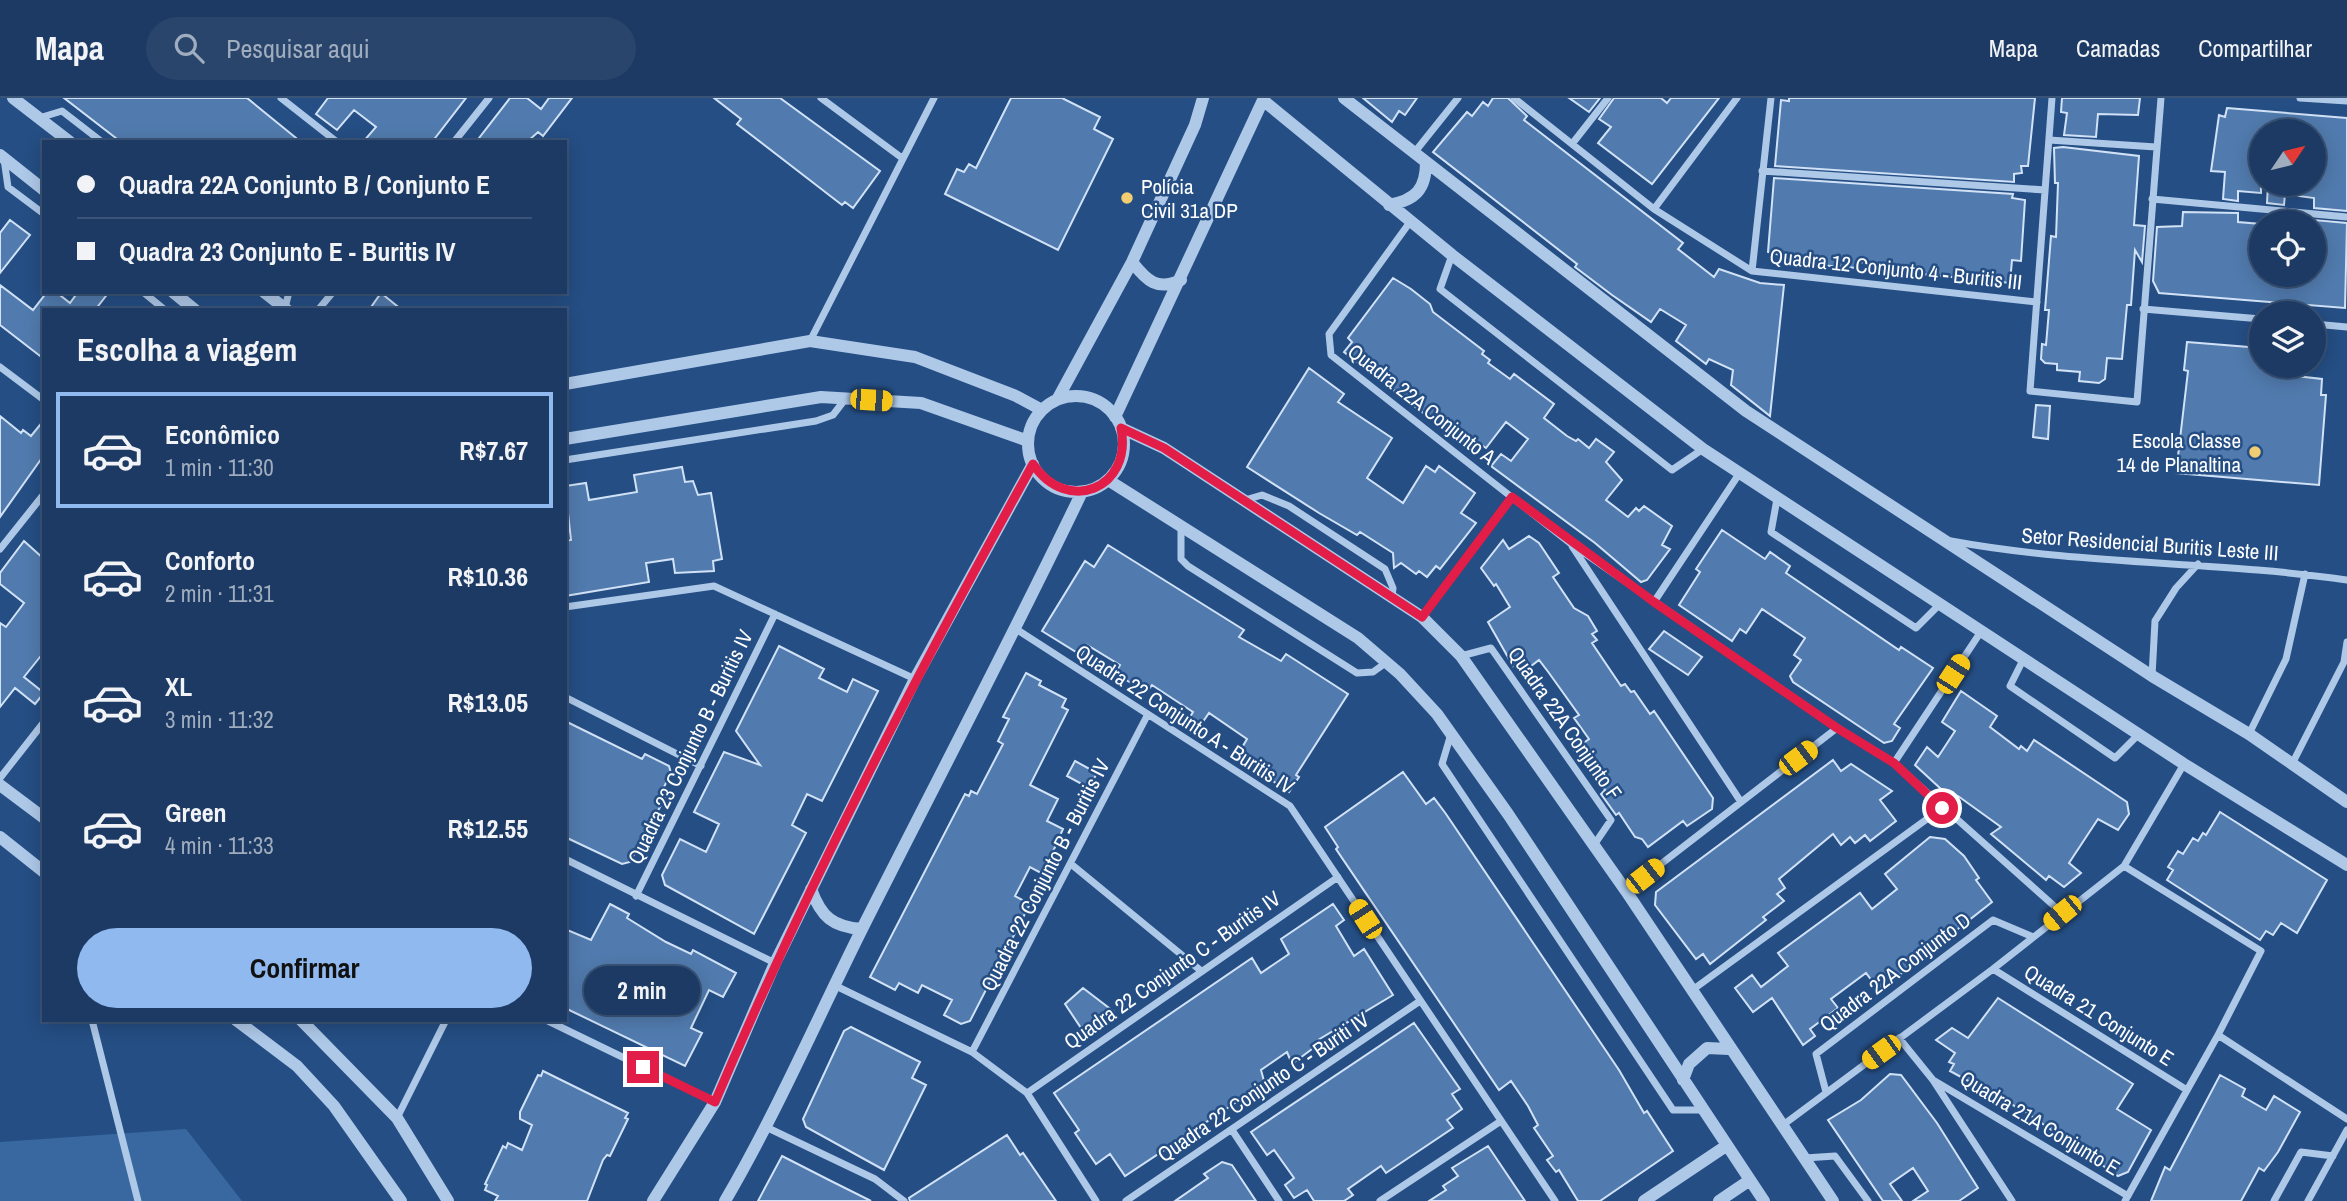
<!DOCTYPE html>
<html lang="pt">
<head>
<meta charset="utf-8">
<style>
  :root { --surface:#1c3a63; --page:#29456c; --text:#f1f3f6; --muted:#a0adbe; --line:#3a5478; --accent:#90b9f0 }
  body { margin:0; font-family:"Archivo Narrow",sans-serif; background:var(--page); color:var(--text); height:100vh; display:flex; flex-direction:column; font-size:26px; white-space:nowrap }
  * { box-sizing:border-box; margin:0 }
  p { font-size:23px; color:var(--muted) }
  .icon { flex:none; width:38px; height:38px; fill:none; stroke:currentColor; stroke-width:2; stroke-linecap:round; stroke-linejoin:round }
  .map { position:relative; flex:1; overflow:hidden }
  .side { position:absolute; left:42px; top:210px; width:525px; height:714px; display:flex; flex-direction:column; background:var(--surface); border-radius:0px; box-shadow:0 4px 18px #0003,0 0 0 2px var(--line) }
  .side>* { flex:none }
  .hud { position:absolute; left:42px; top:42px; width:525px; height:154px; border-radius:0px; box-shadow:0 4px 18px #0003,0 0 0 2px var(--line); display:grid; align-content:center; height:154px; padding:0 35px; background:var(--surface) }
  .needle { width:46px; rotate:55deg }
  .tools { position:absolute; left:2249px; top:21px; display:grid; gap:14px }
  .tools a { display:grid; place-items:center; width:77px; height:77px; border-radius:50%; background:var(--surface); box-shadow:0 4px 18px #0003,0 0 0 2px var(--line); font-size:35px }
  .end { position:absolute; width:32px; height:32px; margin:-16px; border:9px solid #e11d48; background:#fff; box-shadow:0 0 0 4px #fff }
  .from { border-radius:50% }
  .bubble { position:absolute; height:49px; border-radius:24px; background:var(--surface); box-shadow:0 4px 18px #0003,0 0 0 2px var(--line); font-size:23px; font-weight:700; line-height:49px; text-align:center }
  .car { position:absolute; width:21px; height:42px; margin:-21px -10px; border-radius:9px; box-shadow:0 0 5px 2px #0007; background:linear-gradient(#f5c518 24%,#345 0 40%,#f5c518 0 76%,#345 0 86%,#f5c518 0) }
  .hud b { display:flex; align-items:center; gap:24px; height:66px; font-size:26px }
  .hud b+b { border-top:2px solid var(--line) }
  .hud i { width:18px; height:18px; background:var(--text) }
  ul { padding:0; list-style:none }
  li { display:flex; align-items:center; gap:21px; height:116px; margin:0 14px 10px; padding:0 21px; border:4px solid transparent; border-radius:0px }
  li div { flex:1 }
  li b { display:block; font-size:26px }
  li em { font-style:normal; font-weight:700 }
  li.active { border-color:var(--accent) }
  li>.icon { width:63px; height:63px; stroke-width:1.5 }
  h2 { padding:0 35px; font-size:32px; line-height:84px }
  .action { display:flex; gap:14px; margin-top:auto; padding:14px 35px }
  .action a { flex:1; height:80px; border-radius:42px; background:var(--accent); color:#111; font-size:28px; font-weight:700; line-height:80px; text-align:center }
  header { display:flex; align-items:center; gap:42px; box-sizing:border-box; height:98px; padding:0 35px; background:var(--surface); border-bottom:2px solid var(--line) }
  header strong { font-size:33px }
  nav { display:flex; gap:38px; margin-inline-start:auto; font-size:24px }
  .search { width:490px; height:63px; background:var(--page); display:flex; align-items:center; gap:18px; box-sizing:border-box; padding:0 24px; border-radius:38px; color:var(--muted); font-size:26px }
  .map>svg:first-child { display:block }
</style>
</head>
<body>
<header>
<strong>Mapa</strong>
<div class="search"><svg class="icon" aria-label="search" viewBox="0 0 24 24"><circle cx="10" cy="10" r="6"/><path d="M15 15l6 6"/></svg>Pesquisar aqui</div>
<nav><a>Mapa</a><a>Camadas</a><a>Compartilhar</a></nav>
</header>
<div class="map">
<svg width="2347" height="1103" viewBox="0 0 2347 1103">
  <rect width="100%" height="100%" fill="#254e84"/>
  <!-- green -->
  <path fill="#3968a0" d="M186 1031 242 1103H0V1044Z"/>
  <!-- building -->
  <path fill="#517bae" stroke="#d1e2f6" stroke-width="2" d="M64 0H247L301 44H121Z
    M328 0H466L432 44H363L376 29 354 12 337 32 316 16Z
    M510 0H527L541 11 549 0H572L543 38 538 34 527 44H476Z
    M714 0H780L880 73 853 110 845 104 842 107 737 26 741 21Z
    M1011 0H1062L1100 19 1094 31 1113 41 1058 152 945 96 957 71 964 74 969 66 976 70Z
    M1363 0H1417L1405 17 1399 13 1392 24Z
    M1493 0H1508L1527 18 1524 22 1683 145 1678 151 1714 179 1719 171 1760 185 1784 187 1770 318 1731 287 1733 272 1709 261 1706 266 1676 243 1686 227 1660 211 1651 224 1612 197 1575 169 1577 166 1433 54 1467 14 1472 18 1483 4 1488 8Z
    M1569 0H1600L1589 14Z
    M1614 0H1661L1667 5 1671 0H1719L1652 86 1598 45 1611 29 1599 21Z
    M1789 0H2035L2028 68H2021L2022 75 2014 76V84L1775 68 1781 2 1789 3Z
    M2062 0H2140L2138 17 2098 16 2096 39 2064 37 2067 15 2061 14Z
    M2227 10 2347 20V113L2314 110V100L2285 96 2284 107 2267 105 2268 86H2314V33H2261V95L2238 93V103L2223 101 2225 74 2211 73 2219 17 2225 19Z
    M2063 49 2139 58 2134 127 2145 128 2142 164 2135 152 2131 207H2127L2122 261 2107 260 2105 281 2099 285 2079 283 2080 274 2057 272V266L2045 265 2041 261 2042 246 2046 247 2049 212H2045L2051 138 2056 139 2058 85H2055L2054 50Z
    M1774 80 2013 96 2012 100 2025 102 2021 163 2012 162 2010 185 1892 173V167L1878 166 1859 164 1857 170 1780 164V157L1768 154Z
    M2183 114 2238 115V124L2261 126V177H2314V122L2347 125 2345 210 2159 195 2153 183 2157 129 2182 128Z
    M10 122 30 137 0 175V135Z
    M1393 180 1411 191 1430 206 1433 214 1484 253 1482 256 1490 262 1488 265 1510 281 1514 276 1554 306 1544 320 1567 338 1576 343 1578 341 1589 350 1596 341 1614 354 1606 364 1622 382 1606 402 1628 419 1636 410 1639 413 1644 408 1672 428 1662 447 1670 451 1647 482 1641 484 1595 445 1491 368 1501 356 1511 363 1528 341 1506 324 1486 350 1457 331 1452 337 1344 254 1352 244 1348 240Z
    M0 187 33 212 47 194H56L70 205 78 194H109L95 212H44V261L0 227Z
    M381 195 402 212H369Z
    M2187 244 2261 250V268H2297L2296 278 2322 281 2321 297H2326L2319 387 2176 375 2188 273 2184 272Z
    M1309 270 1344 296 1338 304 1392 340 1367 380 1403 405 1426 368 1435 374 1439 368 1475 395 1461 415 1476 425 1440 471 1436 468 1427 479 1419 473 1416 476 1401 465 1394 470 1393 455 1360 434 1357 437 1319 415 1247 369Z
    M2036 307 2050 308 2048 341 2033 339Z
    M0 318 21 335 23 332 31 338 44 322V357L0 419Z
    M682 369 685 384 693 383 698 397 711 395 722 461 713 463 714 473 675 475 673 461 646 465 649 484 565 498V443L571 442 565 388 586 385 589 402 637 394 634 377Z
    M1722 432 1765 461 1770 454 1790 468 1786 475 1899 552 1901 549 1933 570 1894 626 1900 630 1892 643 1884 645 1793 584 1790 578 1801 562 1794 557 1805 540 1762 511 1746 535 1740 531 1732 543 1679 507 1700 474 1696 471Z
    M1529 438 1539 445 1559 475 1553 479 1574 510 1588 518 1597 533 1592 536 1597 542 1592 545 1621 588 1625 586 1631 594 1634 593 1650 616 1654 613 1713 700 1712 711 1687 728 1683 723 1648 749 1642 741 1635 739 1619 715 1616 717 1601 696 1605 692 1589 662 1583 665 1574 652 1589 641 1574 620 1579 617 1549 575 1539 562 1522 575 1516 566 1513 568 1488 524 1510 509 1496 486 1494 488 1481 470 1503 442 1509 451Z
    M24 443 44 461V554L24 579 44 595 35 606 15 590 0 609V525L6 529 24 505 0 486V475Z
    M1108 447 1244 532 1239 539 1281 563 1286 556 1348 596 1296 677 1299 679 1289 694 1267 679 1271 673 1240 653 1247 641 1209 615 1198 631 1187 624 1193 614 1152 587 1147 594 1126 582 1117 572 1120 567 1087 547 1081 557 1042 533 1085 463 1094 469Z
    M1664 533 1702 559 1688 577 1649 551Z
    M779 548 824 571 819 580 847 594 853 581 878 593 822 703 807 696 792 727 806 735 754 836 665 787 662 777 680 741 706 754 719 726 694 714 724 654 760 667 736 633Z
    M1026 575 1041 583 1039 587 1066 601 1062 609 1068 612 1030 687 1058 701 1047 723 1063 731 1043 776 1030 769 1015 798 1030 806 970 923 961 926 944 917 952 902 922 887 918 895 899 885 895 892 870 879 965 696 969 698 971 693 977 696 1003 646 998 643 1009 621 1003 619Z
    M1961 593 1997 618 1990 629 2019 651 2021 648 2027 653 2034 642 2127 704 2129 716 2118 732 2098 721 2069 765 2081 775 2064 789 2049 778 2046 782 1991 736 2001 729 1958 698 1954 703 1915 667 1927 649 1938 659 1955 633 1942 624Z
    M565 623 642 661 645 656 669 668 671 675 661 695 666 698 630 764 622 766 565 739Z
    M1833 662 1841 673 1851 666 1892 693 1880 702 1896 723 1870 743 1865 737 1855 745 1850 739 1841 747 1833 736 1779 781 1785 790 1777 796 1784 803 1763 819 1766 822 1710 866 1703 856 1696 861 1655 807 1656 794Z
    M1075 663 1097 675 1089 690 1067 678Z
    M1403 674 1426 706 1434 700 1446 716 1619 972 1644 1015 1647 1013 1673 1053 1600 1103H1578L1559 1072 1556 1074 1547 1062 1553 1058 1534 1030 1538 1027 1528 1008 1511 983 1499 992 1336 751 1338 749 1325 729Z
    M2220 714 2327 782 2297 835 2281 825 2273 837 2266 833 2260 842 2167 782 2173 772 2168 769 2178 753 2183 756 2193 740 2198 743 2203 735 2206 737Z
    M1930 739 1945 741 1964 758 1979 780 1976 782 1992 804 1887 887 1878 891 1866 875 1831 901 1838 910 1810 931 1815 938 1803 947 1772 900 1753 914 1735 890 1752 877 1761 889 1788 868 1778 855 1860 795 1872 811 1897 791 1885 776Z
    M610 806 629 816 627 820 666 844 691 856 693 852 736 875 723 899 709 892 691 930 702 935 685 968 565 910V831L591 842Z
    M1333 806 1344 822 1336 828 1354 858 1364 851 1393 897 1318 942 1320 945 1292 966 1287 954 1261 972 1264 983 1253 993 1125 1078 1110 1056 1096 1066 1075 1035 1079 1032 1054 995 1252 860 1261 875 1289 856 1281 841Z
    M1083 890 1113 913 1083 933 1065 906Z
    M1998 900 2133 986 2117 1011 2151 1032 2128 1074 2118 1078 2024 1013 1950 973 1954 966 1949 964 1955 955 1936 942 1952 930 1968 940Z
    M1414 925 1460 991 1452 996 1462 1011 1447 1022 1453 1030 1386 1075 1381 1068 1348 1091 1353 1097 1344 1103H1314L1307 1092 1294 1100 1285 1087 1294 1080 1274 1052 1267 1057 1251 1034Z
    M851 929 920 964 912 980 926 987 884 1072 806 1029 803 1021 844 933Z
    M543 973 628 1015 625 1020 628 1021 610 1058 607 1057 603 1062 587 1103H495L498 1098 485 1092 487 1087 485 1086 503 1048 506 1050 508 1045 522 1052 532 1027 520 1021V1014L538 977 541 978Z
    M1890 976 1901 977 1937 1025 1978 1090 1959 1103H1913L1928 1093 1913 1070 1890 1086 1902 1103H1883L1828 1022 1861 1002Z
    M2220 977 2245 991 2242 998 2266 1012 2274 998 2300 1014 2278 1054 2264 1073 2259 1070 2241 1103H2151L2165 1069 2170 1072Z
    M1007 1037 1020 1057 1023 1055 1056 1103H910L909 1100Z
    M1488 1048 1525 1103H1429L1446 1092 1443 1088 1458 1078 1452 1070Z
    M782 1058 831 1083 871 1103H758Z
    M1222 1064 1232 1067 1256 1103H1175L1208 1080 1204 1076Z"/>
  <g fill="none" stroke-linecap="round" stroke-linejoin="round">
    <!-- minor -->
    <path stroke="#aec8e8" stroke-width="7" d="M281 0 337 44
      M821 0 902 60
      M1514 0 1654 111 1752 173 2037 204
      M2052 0 2030 293 2137 304 2161 0
      M2300 0 2347 3
      M39 20 62 13 102 44
      M2049 42 2156 49
      M454 44 489 0
      M1572 46 1608 0
      M1414 55 1458 0
      M4 61 8 89 44 116
      M1762 73 2045 92
      M2152 101 2347 119
      M1654 111 1737 0
      M1410 124 1329 236 1331 257 1570 445 1837 630 1894 665 2062 815
      M1452 157 1440 191 1672 372 1703 351
      M1752 173 1771 0
      M143 194 165 212
      M285 210 289 194
      M2143 211 2261 221
      M318 212 333 194
      M2314 226 2347 229
      M810 243 934 0
      M0 269 44 302
      M565 362 816 323 833 317 846 300
      M1777 401 1771 434 1916 530 1940 506
      M1245 402 1262 397 1289 408 1385 471 1393 490 1392 499
      M1181 428V461L1188 468 1357 575 1373 574 1387 564
      M1951 443C2081 467 2216 463 2347 482
      M1572 448 1741 704
      M0 451 44 396
      M1654 504 1739 376
      M565 509 714 488 915 581
      M1422 519 1512 399
      M1016 531 1290 708 1555 1103
      M1461 558 1491 550 1611 722 1594 747
      M2024 560 2010 588 2115 660 2139 636
      M2152 578 2155 523 2176 490 2198 466
      M565 599 701 668
      M1451 636 1442 666 1673 1012H1703
      M2249 636 2286 561 2305 476
      M1894 665 1982 532
      M2292 666 2344 564 2347 544
      M0 680 44 624
      M565 761 775 865
      M1071 766 1200 872
      M2124 768 2261 853 2218 937 2125 1103
      M1626 793 1837 630
      M636 798 775 516
      M1993 871 2187 992
      M836 888 972 954 1027 995 1096 1103
      M1691 893 1942 710
      M92 922 138 1103
      M546 922 715 1004
      M2218 937 2347 1021
      M1899 940 1933 982 2012 1103
      M972 954 1148 616
      M1933 982 2128 1098
      M1826 994 1816 956 1993 822 2033 839
      M1027 995 1338 779
      M397 1020 446 922
      M1783 1027 1993 871 2124 768 2184 666
      M768 1030 875 1081 904 1103
      M1232 1032 1279 1103
      M1805 1060 1835 1058 1868 1103
      M1126 1103 1420 903
      M1380 1103 1501 1023
      M2274 1103 2301 1054 2333 1058
      M2308 1103 2347 1032"/>
    <!-- tertiary -->
    <path stroke="#aec8e8" stroke-width="12" d="M13 0 70 44
      M1344 0 1746 313 2152 578 2249 636 2347 704
      M1264 3 1452 157 1703 351 2184 666 2347 767
      M0 57 44 92
      M1389 107C1416 102 1426 91 1426 64
      M1132 164C1147 183 1157 193 1181 182
      M173 194 195 212
      M264 194 287 212
      M565 286 810 243 915 259 1016 298 1042 312
      M1028 346a48 48 0 1 1 96 0a48 48 0 1 1-96 0Z
      M1057 302 1132 164 1195 27 1203 0
      M1115 319 1264 0
      M1121 330 1164 350 1422 519 1461 558 1626 793 1833 1103
      M565 341 821 299 921 305 1028 343
      M1108 382 1358 540 1400 576 1437 616 1508 716 1764 1103
      M0 687 44 720
      M0 739 44 774
      M811 791C821 819 833 829 862 831
      M236 922 297 968 334 1008 401 1103
      M301 922 397 1020 448 1103
      M1683 982 1689 966 1707 950 1729 951
      M653 1103 715 1004 775 865 915 581 1033 366
      M725 1103C777 1014 817 921 863 829 936 684 1012 540 1082 394
      M1644 1103 1726 1048
      M1719 1103 1750 1082"/>
  </g>
  <g fill="none" stroke-linecap="round" stroke-linejoin="round">
    <!-- route -->
    <path stroke="#e11d48" stroke-width="9" d="M643 969 715 1004C808 785 918 574 1033 366 1067 417 1133 391 1121 330L1164 350 1422 519 1512 399 1654 504 1837 630 1894 665 1942 710"/>
  </g>
  <!-- markers -->
  <g fill="#f2cd72" stroke="#254e84" stroke-width="2.5">
    <circle cx="1127" cy="100" r="7"/>
    <circle cx="2255" cy="354" r="7"/>
  </g>
  <g text-anchor="middle" dominant-baseline="central" stroke-width="5" stroke-linejoin="round" paint-order="stroke">
    <!-- poi labels -->
    <g font-size="21" fill="#fff" stroke="#254e84" text-anchor="start">
      <text x="1141" y="88">Polícia<tspan x="1141" dy="24">Civil 31a DP</tspan></text>
      <text x="2241" y="342" text-anchor="end">Escola Classe<tspan x="2241" dy="24">14 de Planaltina</tspan></text>
    </g>
    <!-- street labels -->
    <g font-size="21" fill="#fff" stroke="#254e84">
      <text transform="translate(1896 171) rotate(6)">Quadra 12 Conjunto 4 - Buritis III</text>
      <text transform="translate(1422 306) rotate(38)">Quadra 22A Conjunto A</text>
      <text transform="translate(2150 446) rotate(4)">Setor Residencial Buritis Leste III</text>
      <text transform="translate(1185 621) rotate(33)">Quadra 22 Conjunto A - Buritis IV</text>
      <text transform="translate(1565 625) rotate(55)">Quadra 22A Conjunto F</text>
      <text transform="translate(690 649) rotate(-64)">Quadra 23 Conjunto B - Buritis IV</text>
      <text transform="translate(1045 777) rotate(-63)">Quadra 22 Conjunto B - Buritis IV</text>
      <text transform="translate(1172 872) rotate(-35)">Quadra 22 Conjunto C - Buritis IV</text>
      <text transform="translate(1895 874) rotate(-37)">Quadra 22A Conjunto D</text>
      <text transform="translate(2099 917) rotate(32)">Quadra 21 Conjunto E</text>
      <text transform="translate(1263 989) rotate(-34)">Quadra 22 Conjunto C - Buriti IV</text>
      <text transform="translate(2040 1025) rotate(31)">Quadra 21A Conjunto E</text>
    </g>
  </g>
</svg>
<div class="tools">
<a><svg class="needle" viewBox="-14 -14 28 28"><path d="M0-13l5 13h-10z" fill="#e53935"/><path d="M0 13l5-13h-10z" fill="#a0adbe"/></svg></a>
<a><svg class="icon" aria-label="locate" viewBox="0 0 24 24"><circle cx="12" cy="12" r="6"/><path d="M12 2v4M12 18v4M2 12h4M18 12h4"/></svg></a>
<a><svg class="icon" aria-label="layers" viewBox="0 0 24 24"><path d="M12 4l9 5-9 5-9-5zM3 14l9 5 9-5"/></svg></a>
</div>
<i class="end from" style="left:1942px;top:710px"></i>
<i class="end" style="left:643px;top:969px"></i>
<div class="bubble" style="left:584px;top:868px;width:116px">2 min</div>
<i class="car" style="left:871px;top:302px;rotate:94deg"></i>
<i class="car" style="left:1953px;top:576px;rotate:33deg"></i>
<i class="car" style="left:1798px;top:660px;rotate:53deg"></i>
<i class="car" style="left:1645px;top:778px;rotate:52deg"></i>
<i class="car" style="left:2062px;top:815px;rotate:231deg"></i>
<i class="car" style="left:1365px;top:821px;rotate:327deg"></i>
<i class="car" style="left:1881px;top:954px;rotate:234deg"></i>
<div class="hud">
<b><i class="from"></i>Quadra 22A Conjunto B / Conjunto E</b>
<b><i></i>Quadra 23 Conjunto E - Buritis IV</b>
</div>
<section class="side">
<h2>Escolha a viagem</h2>
<ul>
<li class="active"><svg class="icon" aria-label="car" viewBox="0 0 24 24"><path d="M5 17H2v-5l4-1 3-4h7l3 4 3 1v5h-3M9 17h6M6 11h13"/><circle cx="7" cy="17" r="2"/><circle cx="17" cy="17" r="2"/></svg><div><b>Econômico</b><p>1 min · 11:30</p></div><em>R$7.67</em></li>
<li><svg class="icon" aria-label="car" viewBox="0 0 24 24"><path d="M5 17H2v-5l4-1 3-4h7l3 4 3 1v5h-3M9 17h6M6 11h13"/><circle cx="7" cy="17" r="2"/><circle cx="17" cy="17" r="2"/></svg><div><b>Conforto</b><p>2 min · 11:31</p></div><em>R$10.36</em></li>
<li><svg class="icon" aria-label="car" viewBox="0 0 24 24"><path d="M5 17H2v-5l4-1 3-4h7l3 4 3 1v5h-3M9 17h6M6 11h13"/><circle cx="7" cy="17" r="2"/><circle cx="17" cy="17" r="2"/></svg><div><b>XL</b><p>3 min · 11:32</p></div><em>R$13.05</em></li>
<li><svg class="icon" aria-label="car" viewBox="0 0 24 24"><path d="M5 17H2v-5l4-1 3-4h7l3 4 3 1v5h-3M9 17h6M6 11h13"/><circle cx="7" cy="17" r="2"/><circle cx="17" cy="17" r="2"/></svg><div><b>Green</b><p>4 min · 11:33</p></div><em>R$12.55</em></li>
</ul>
<div class="action"><a>Confirmar</a></div>
</section>
</div>
</body>
</html>
